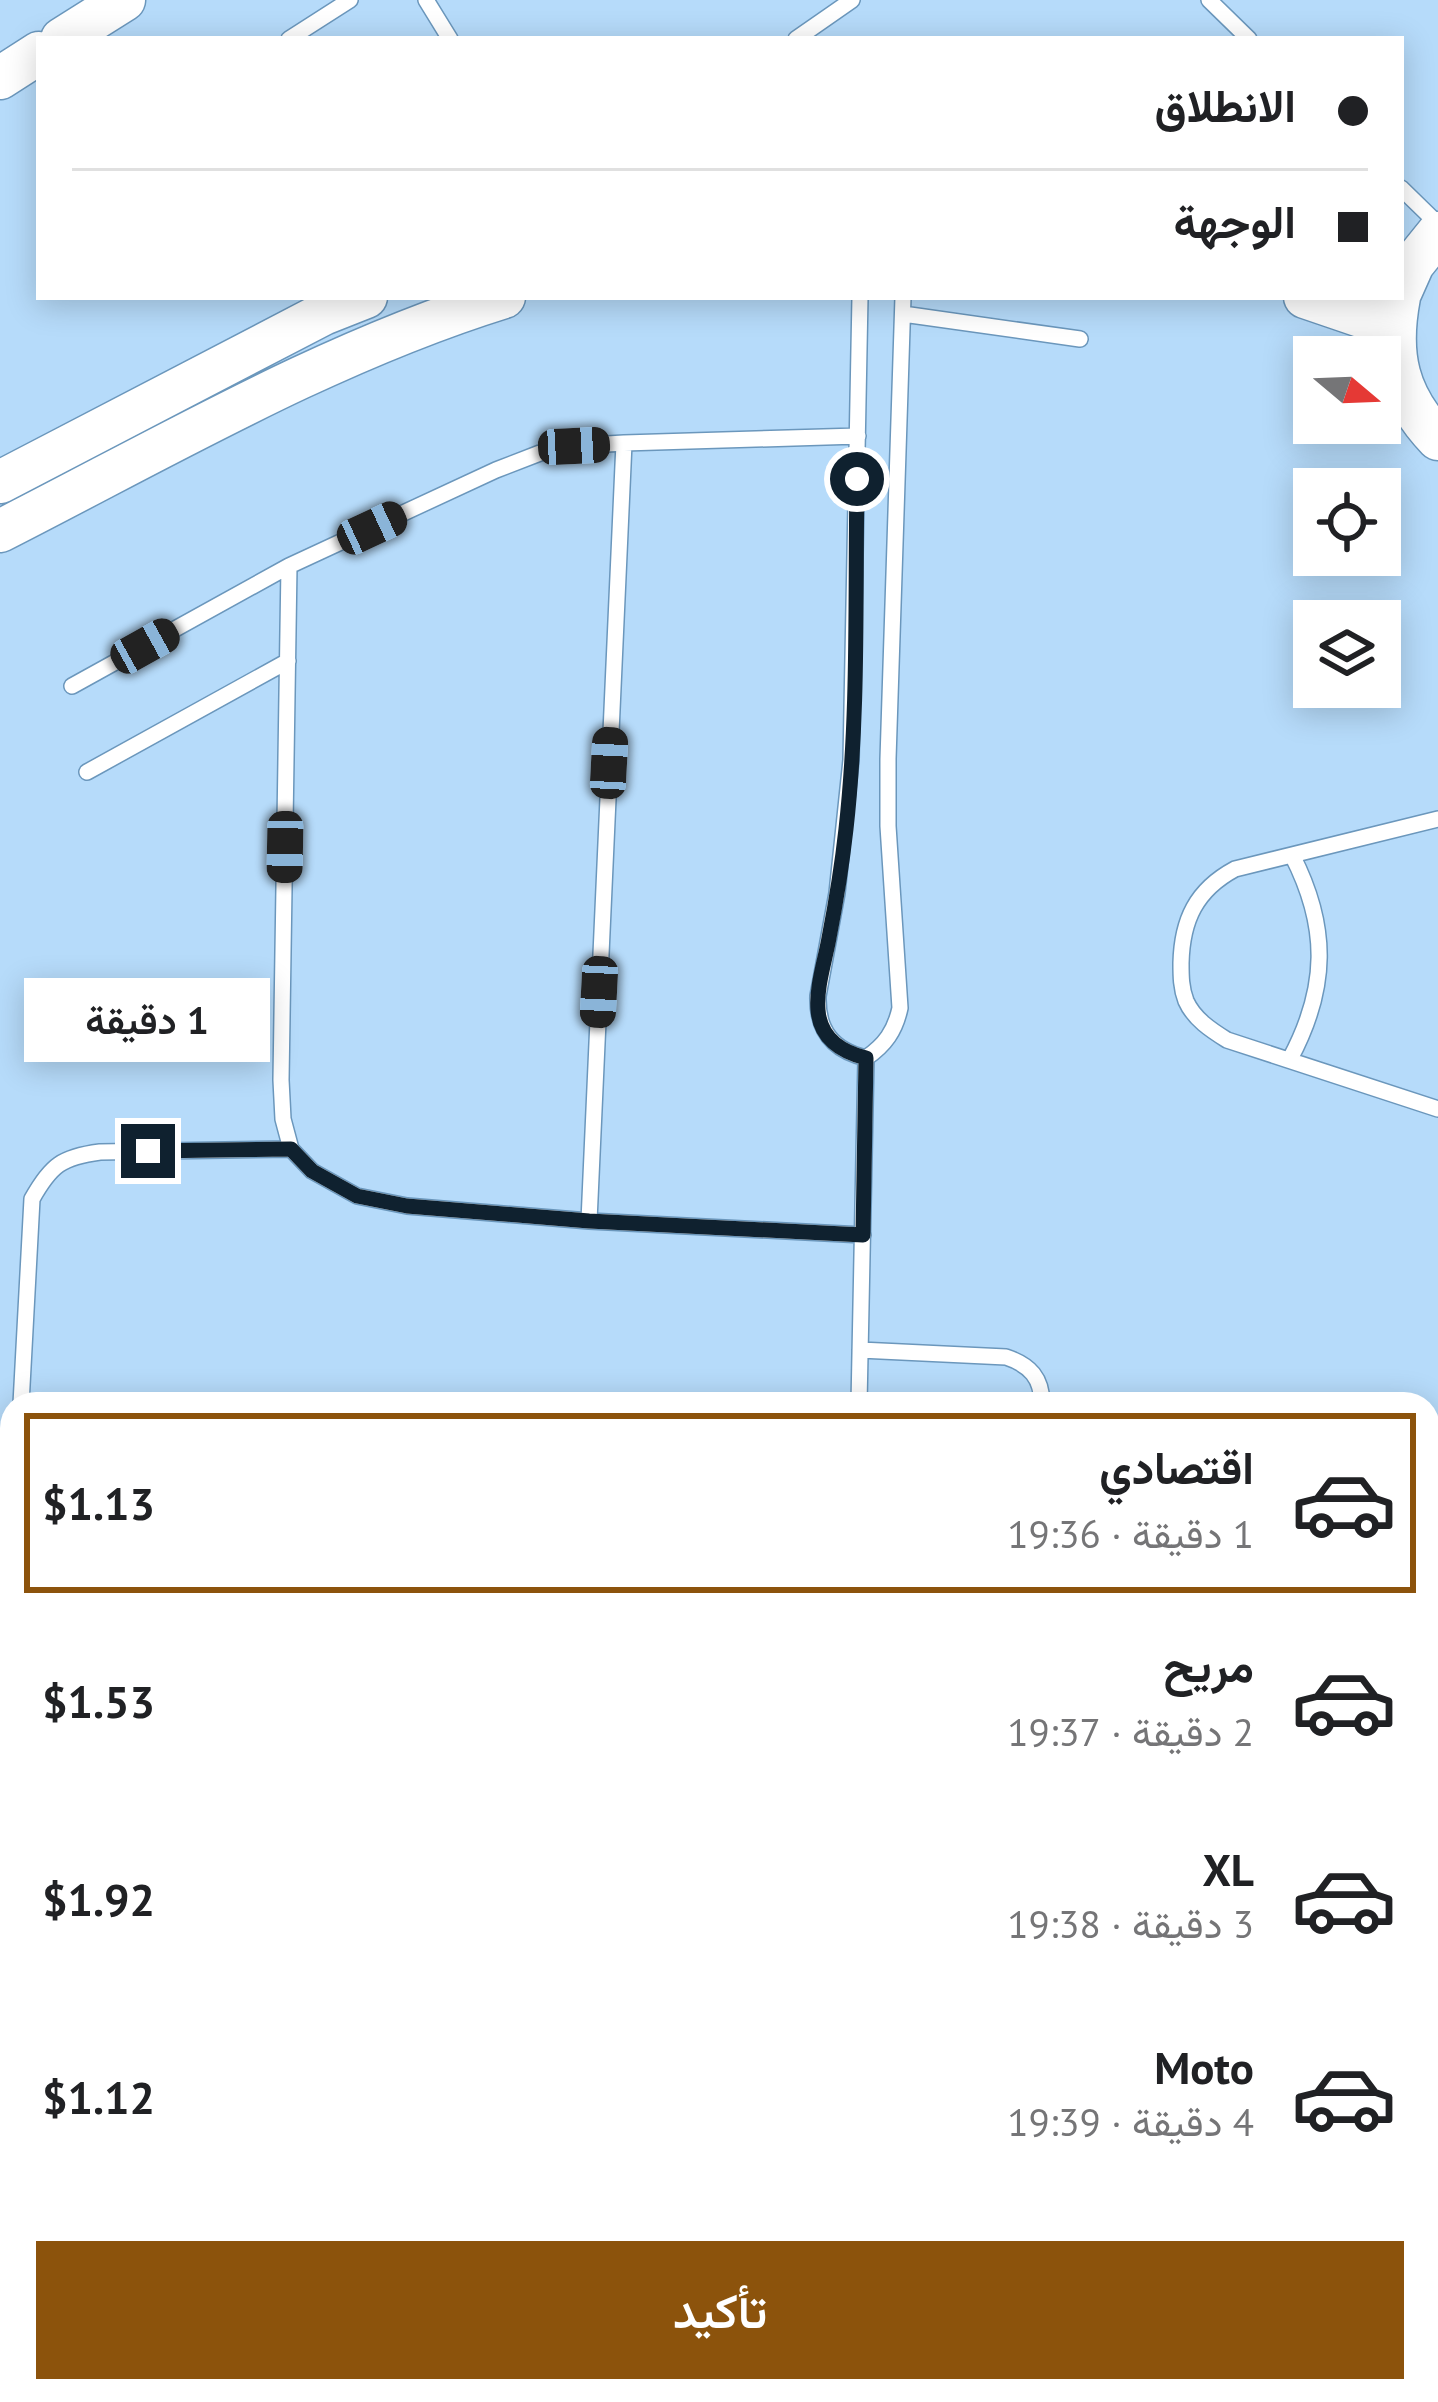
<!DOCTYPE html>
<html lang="ar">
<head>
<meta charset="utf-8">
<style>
  :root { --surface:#fff; --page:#f2f2f2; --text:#202124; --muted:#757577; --line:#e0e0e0; --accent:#8c530c }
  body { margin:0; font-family:"PT Sans",Vazirmatn,sans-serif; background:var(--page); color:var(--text); direction:rtl; height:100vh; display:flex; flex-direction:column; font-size:45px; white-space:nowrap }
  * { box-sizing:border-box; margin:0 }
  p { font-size:39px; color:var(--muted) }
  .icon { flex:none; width:66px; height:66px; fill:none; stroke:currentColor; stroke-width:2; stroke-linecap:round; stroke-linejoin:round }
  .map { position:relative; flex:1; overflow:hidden; direction:ltr }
  .panel { position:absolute; left:0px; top:1392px; width:1440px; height:1011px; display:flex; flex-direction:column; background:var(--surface); border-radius:36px 36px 0 0; box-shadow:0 6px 30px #0003; direction:rtl }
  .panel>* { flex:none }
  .top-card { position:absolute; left:36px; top:36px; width:1368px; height:264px; border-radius:0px; box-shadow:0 6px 30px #0003; direction:rtl; display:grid; align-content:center; height:264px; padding:0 36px; background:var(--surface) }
  .needle { width:78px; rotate:109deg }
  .buttons { position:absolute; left:1293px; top:336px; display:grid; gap:24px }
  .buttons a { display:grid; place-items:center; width:108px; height:108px; border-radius:0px; background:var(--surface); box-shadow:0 6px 30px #0003; font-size:60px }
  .end { position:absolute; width:54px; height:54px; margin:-27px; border:15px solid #0f212f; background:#fff; box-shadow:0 0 0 6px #fff }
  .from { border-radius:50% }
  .bubble { position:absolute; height:84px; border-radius:0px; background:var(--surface); box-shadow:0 6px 30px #0003; font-size:39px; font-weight:600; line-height:84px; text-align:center; direction:rtl }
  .car { position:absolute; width:36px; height:72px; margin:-36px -18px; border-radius:15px; box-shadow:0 0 9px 3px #0007; background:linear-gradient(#222 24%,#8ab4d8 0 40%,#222 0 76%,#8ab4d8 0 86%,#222 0) }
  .top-card b { display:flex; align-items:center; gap:42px; height:114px; font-size:45px }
  .top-card b+b { border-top:3px solid var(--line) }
  .top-card i { width:30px; height:30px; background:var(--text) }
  ul { padding:21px 0 0; list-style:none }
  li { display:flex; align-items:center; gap:36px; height:180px; margin:0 24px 18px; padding:0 12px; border:6px solid transparent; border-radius:0px }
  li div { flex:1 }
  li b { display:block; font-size:45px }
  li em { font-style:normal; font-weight:600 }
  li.current { border-color:var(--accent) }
  li>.icon { width:108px; height:108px; stroke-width:1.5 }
  .button { display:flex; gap:24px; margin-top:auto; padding:24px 36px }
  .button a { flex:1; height:138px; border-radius:0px; background:var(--accent); color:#fff; font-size:48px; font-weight:600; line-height:138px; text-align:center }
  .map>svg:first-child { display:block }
</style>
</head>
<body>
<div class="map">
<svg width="1438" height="2402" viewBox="0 0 1438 2402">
  <rect width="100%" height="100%" fill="#b6dbfa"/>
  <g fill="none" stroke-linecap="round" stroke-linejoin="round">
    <!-- lane casing -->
    <g stroke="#6b97bc" stroke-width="18">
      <path id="lane" d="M426 0 450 39
        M1209 0 1249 39
        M289 39 350 0
        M796 39 852 0
        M1401 188 1438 224
        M860 297 851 760 837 893 818 996C817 1030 832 1050 866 1058 885 1045 895 1031 900 1008L888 826V759L903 297
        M903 314 1080 339
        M289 566 281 1080 283 1119 291 1149 312 1171 357 1196 407 1206 589 1221 863 1235
        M72 686 289 566 496 470 540 453 574 446 624 443 858 436
        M87 772 288 661
        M1438 819 1235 869C1196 890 1182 920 1181 963 1181 976 1181 988 1186 1001 1194 1019 1211 1030 1227 1040L1438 1109
        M1290 1059C1328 988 1329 927 1292 855
        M589 1221 624 443
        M860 1350 1006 1357C1030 1365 1042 1378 1042 1404
        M21 1404 32 1199C51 1165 62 1157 100 1152L291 1149
        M859 1404 866 1058
        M1428 2019H1438"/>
    </g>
    <!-- secondary casing -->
    <g stroke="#6b97bc" stroke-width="45">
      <path id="secondary" d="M62 39 124 0
        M0 78 39 53
        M1401 291 1413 264 1438 233
        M1305 297 1393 327
        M1399 297C1388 355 1397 396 1438 439
        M0 482 323 314 366 297
        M0 531C165 447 327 352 504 297
        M1428 1578 1438 1550
        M0 1612H12
        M1428 1622 1438 1644"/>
    </g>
    <!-- lane -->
    <use href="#lane" stroke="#fff" stroke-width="15"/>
    <!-- secondary -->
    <use href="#secondary" stroke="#fff" stroke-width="42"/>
  </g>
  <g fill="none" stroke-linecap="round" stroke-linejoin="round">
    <!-- route -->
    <path stroke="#0f212f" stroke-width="15" d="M148 1151 291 1149 312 1171 357 1196 407 1206 589 1221 863 1235 866 1058C841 1052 820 1038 818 1010 816 987 825 961 829 938 836 902 842 865 846 829 859 713 855 595 857 479"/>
  </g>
</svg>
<div class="buttons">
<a><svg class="needle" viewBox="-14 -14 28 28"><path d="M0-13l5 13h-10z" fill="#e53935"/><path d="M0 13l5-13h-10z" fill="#757577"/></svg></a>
<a><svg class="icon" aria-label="locate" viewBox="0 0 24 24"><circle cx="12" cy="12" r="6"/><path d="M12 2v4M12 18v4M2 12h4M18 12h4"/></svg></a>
<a><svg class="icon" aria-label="layers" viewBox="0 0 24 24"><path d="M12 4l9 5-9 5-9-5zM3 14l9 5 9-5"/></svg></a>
</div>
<i class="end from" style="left:857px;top:479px"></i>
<i class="end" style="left:148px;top:1151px"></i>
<div class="bubble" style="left:24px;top:978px;width:246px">1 دقيقة</div>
<i class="car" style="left:574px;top:446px;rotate:87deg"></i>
<i class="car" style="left:372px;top:528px;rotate:65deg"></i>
<i class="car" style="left:145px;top:646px;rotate:61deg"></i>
<i class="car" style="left:609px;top:763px;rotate:3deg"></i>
<i class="car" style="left:285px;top:847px;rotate:181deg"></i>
<i class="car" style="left:599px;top:992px;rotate:183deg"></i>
<div class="top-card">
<b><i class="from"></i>الانطلاق</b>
<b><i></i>الوجهة</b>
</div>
<section class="panel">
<ul>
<li class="current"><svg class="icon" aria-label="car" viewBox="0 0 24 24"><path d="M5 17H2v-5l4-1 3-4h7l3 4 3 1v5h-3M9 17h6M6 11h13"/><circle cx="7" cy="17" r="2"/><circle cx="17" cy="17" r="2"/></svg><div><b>اقتصادي</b><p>1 دقيقة · 19:36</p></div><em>$1.13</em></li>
<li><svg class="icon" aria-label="car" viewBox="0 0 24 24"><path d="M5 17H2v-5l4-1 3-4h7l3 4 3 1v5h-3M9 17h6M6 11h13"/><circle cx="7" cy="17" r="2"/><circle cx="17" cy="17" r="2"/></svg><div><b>مريح</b><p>2 دقيقة · 19:37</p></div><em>$1.53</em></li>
<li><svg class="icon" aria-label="car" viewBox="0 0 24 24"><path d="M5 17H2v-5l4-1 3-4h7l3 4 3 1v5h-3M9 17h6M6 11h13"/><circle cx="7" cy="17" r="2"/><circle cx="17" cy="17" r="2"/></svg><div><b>XL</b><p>3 دقيقة · 19:38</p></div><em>$1.92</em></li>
<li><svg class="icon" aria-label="car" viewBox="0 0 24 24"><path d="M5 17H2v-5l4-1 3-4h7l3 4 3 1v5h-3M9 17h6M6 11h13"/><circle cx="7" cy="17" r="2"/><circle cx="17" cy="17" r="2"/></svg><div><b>Moto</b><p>4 دقيقة · 19:39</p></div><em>$1.12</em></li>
</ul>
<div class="button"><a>تأكيد</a></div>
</section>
</div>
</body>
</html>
